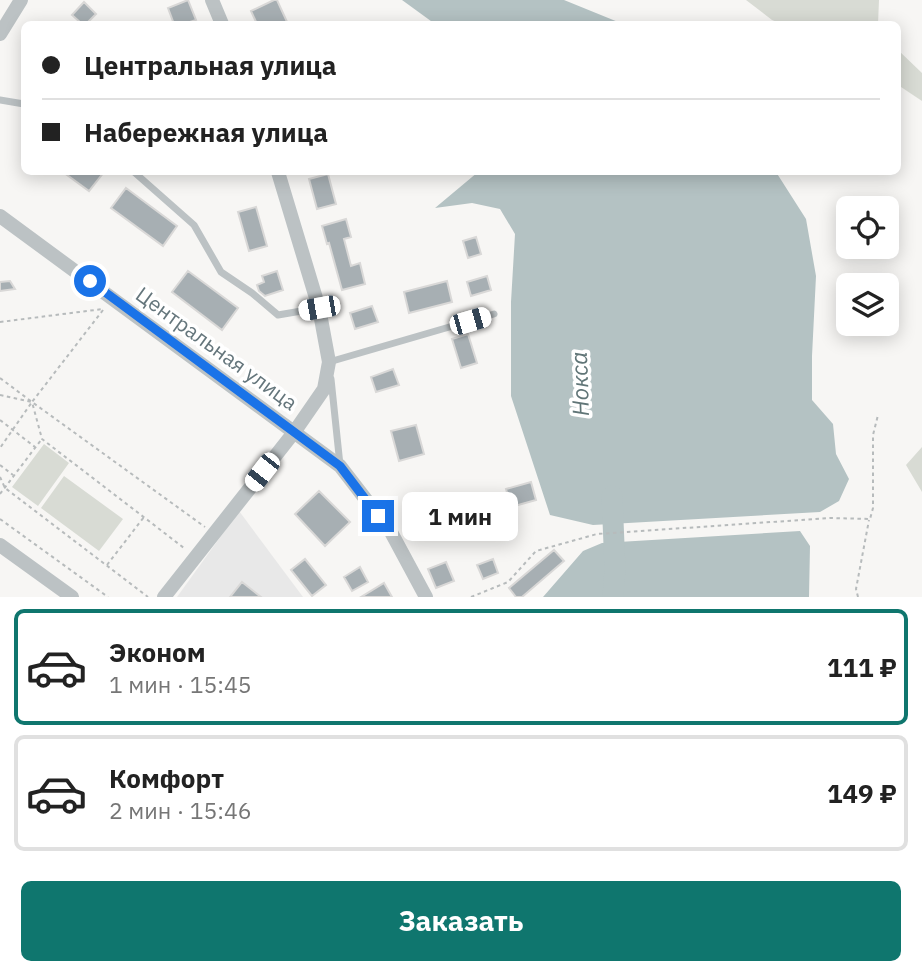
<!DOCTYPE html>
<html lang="ru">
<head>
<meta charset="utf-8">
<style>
  :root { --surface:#fff; --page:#f2f2f2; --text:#222; --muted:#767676; --line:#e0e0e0; --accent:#0f766e }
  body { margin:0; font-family:"IBM Plex Sans",sans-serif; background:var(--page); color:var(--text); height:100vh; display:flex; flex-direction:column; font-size:26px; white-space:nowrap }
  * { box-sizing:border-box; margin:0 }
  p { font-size:23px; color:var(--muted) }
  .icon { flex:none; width:38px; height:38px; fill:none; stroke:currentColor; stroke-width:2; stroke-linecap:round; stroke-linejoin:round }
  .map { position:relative; height:597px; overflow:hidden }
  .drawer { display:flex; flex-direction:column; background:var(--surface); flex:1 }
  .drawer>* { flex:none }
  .hud { position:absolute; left:21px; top:21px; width:880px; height:154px; border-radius:10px; box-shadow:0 4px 18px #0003; display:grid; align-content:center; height:154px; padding:0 21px; background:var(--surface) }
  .controls { position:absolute; left:836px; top:196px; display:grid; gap:14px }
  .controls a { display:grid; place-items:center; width:63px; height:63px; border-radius:10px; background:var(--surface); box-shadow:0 4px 18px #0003; font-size:35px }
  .end { position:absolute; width:32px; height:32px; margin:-16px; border:9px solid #1a73e8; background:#fff; box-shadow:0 0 0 4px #fff }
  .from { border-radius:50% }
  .bubble { position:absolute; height:49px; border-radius:10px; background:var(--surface); box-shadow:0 4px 18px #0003; font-size:23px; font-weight:700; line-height:49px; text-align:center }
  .car { position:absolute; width:21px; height:42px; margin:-21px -10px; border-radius:9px; box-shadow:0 0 5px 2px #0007; background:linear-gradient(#fff 24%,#345 0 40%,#fff 0 76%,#345 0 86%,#fff 0) }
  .hud b { display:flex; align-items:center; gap:24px; height:66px; font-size:26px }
  .hud b+b { border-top:2px solid var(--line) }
  .hud i { width:18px; height:18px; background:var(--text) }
  ul { padding:12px 0 0; list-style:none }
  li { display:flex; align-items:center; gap:21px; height:116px; margin:0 14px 10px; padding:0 7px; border:4px solid var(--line); border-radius:10px }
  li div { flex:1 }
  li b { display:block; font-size:26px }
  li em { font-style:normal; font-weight:700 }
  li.current { border-color:var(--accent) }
  li>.icon { width:63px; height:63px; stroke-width:1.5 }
  .button { display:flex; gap:14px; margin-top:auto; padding:14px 21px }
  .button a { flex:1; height:80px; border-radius:10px; background:var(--accent); color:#fff; font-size:28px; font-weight:700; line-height:80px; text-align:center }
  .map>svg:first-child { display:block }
</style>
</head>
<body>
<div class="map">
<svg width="922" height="597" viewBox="0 0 922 597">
  <rect width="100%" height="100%" fill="#f7f6f4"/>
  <!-- built -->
  <path fill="#e8e8e8" d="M239 511 303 597H177Z"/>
  <!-- green -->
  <path fill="#d8dbd4" d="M746 0H879L878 24H782L772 20Z
    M898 50 922 73V101L898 85Z
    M44 444 69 463 38 506 12 487Z
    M922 447V492L906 465Z
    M64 476 123 519 99 551 41 508Z"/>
  <!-- water -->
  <path fill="#b4c2c3" d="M402 0H564L623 24H435Z
    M478 172H776L806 219 816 276 812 356V400L833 424 836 454 849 479 839 501 820 512 593 525 550 515 511 396V302L515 234 500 209 472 203 435 208Z
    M800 531 810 546 809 597H543L583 551 602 543Z"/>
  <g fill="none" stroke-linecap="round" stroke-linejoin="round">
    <!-- river -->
    <path stroke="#b4c2c3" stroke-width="21" d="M612 496 615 569 613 597"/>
  </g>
  <!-- building -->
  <path fill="#a7afb3" stroke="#d9d8d7" stroke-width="2" d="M188 0 196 20 184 24H174L168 8Z
    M274 0H277L288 24H257L251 11Z
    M84 2 96 14 86 24H82L72 15Z
    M63 172H104L89 191Z
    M328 174 336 204 317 209 309 179Z
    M126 188 177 226 163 246 111 208Z
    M256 207 267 246 249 251 238 212Z
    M346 219 351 237 344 239 351 266 360 263 365 284 342 290 329 243 327 244 322 226Z
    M476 237 481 254 468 258 463 241Z
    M188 271 238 308 222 330 172 292Z
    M277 271 283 290 265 296 259 291 257 285 264 282 262 276Z
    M487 276 491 290 471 296 467 282Z
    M10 281 15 289 0 291V282Z
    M447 281 452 302 409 313 404 292Z
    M372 306 378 322 355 329 350 313Z
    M468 334 477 363 461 368 452 339Z
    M393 369 399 385 376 392 371 377Z
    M416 425 424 454 399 461 391 431Z
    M531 482 536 500 511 507 506 489Z
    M319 491 350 522 325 546 295 514Z
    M428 495 435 518 420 523 412 500Z
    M554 550 564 561 522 597H516L509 588Z
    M305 559 326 585 312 596 291 570Z
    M493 559 498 573 483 579 477 565Z
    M446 562 454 581 436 588 428 569Z
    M360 567 368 582 352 591 344 577Z
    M242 582 261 597H230Z
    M384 583 392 597H361Z"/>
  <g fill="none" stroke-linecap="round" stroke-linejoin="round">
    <!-- path -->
    <path stroke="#b7bbbc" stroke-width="2" stroke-dasharray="3.5 3.5" stroke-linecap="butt" d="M103 310 32 402 42 439 184 548
      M0 322 103 309
      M0 378 32 402 0 448
      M0 395 32 402 205 527
      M0 420 35 447
      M0 465 13 475
      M0 477 5 488 148 597
      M0 494 41 440
      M0 519 108 597
      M107 565 144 517
      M471 597 508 582 536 551 597 534 830 518 870 519 873 508V435L878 415
      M858 597 856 589 869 520"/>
    <!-- lane -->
    <path stroke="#bcc2c4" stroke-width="7" d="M0 100 24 104
      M134 172 194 225 221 272 252 293 278 315 319 308
      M329 364V362L494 314
      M331 379 340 465"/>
    <!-- street -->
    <path stroke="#bcc2c4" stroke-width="14" d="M212 0 222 24
      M0 34 21 0
      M0 216 340 466 391 532 426 597
      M0 545 72 597
      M164 597 295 431 324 389 329 362 319 308 278 172"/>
  </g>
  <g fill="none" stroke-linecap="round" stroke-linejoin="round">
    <!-- route -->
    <path stroke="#1a73e8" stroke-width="9" d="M90 281 340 466 378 516"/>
  </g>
  <g text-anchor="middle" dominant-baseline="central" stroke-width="7" stroke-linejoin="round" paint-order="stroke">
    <!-- street labels -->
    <g font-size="21" fill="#65767c" stroke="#fff">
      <text transform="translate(217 348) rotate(36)">Центральная улица</text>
    </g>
    <!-- water labels -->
    <g font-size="23" font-style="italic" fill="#607577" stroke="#fff">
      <text transform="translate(579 384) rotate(-92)">Нокса</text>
    </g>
  </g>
</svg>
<div class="controls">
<a><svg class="icon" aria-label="locate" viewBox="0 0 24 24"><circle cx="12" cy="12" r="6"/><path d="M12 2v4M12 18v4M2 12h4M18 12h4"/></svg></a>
<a><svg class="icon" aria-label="layers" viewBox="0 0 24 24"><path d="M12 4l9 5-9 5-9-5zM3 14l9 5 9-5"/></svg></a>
</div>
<i class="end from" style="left:90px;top:281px"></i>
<i class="end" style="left:378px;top:516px"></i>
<div class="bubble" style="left:402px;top:492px;width:116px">1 мин</div>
<i class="car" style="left:319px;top:308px;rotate:260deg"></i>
<i class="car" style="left:470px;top:321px;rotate:74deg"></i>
<i class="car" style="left:262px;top:472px;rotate:218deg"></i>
<div class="hud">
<b><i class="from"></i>Центральная улица</b>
<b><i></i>Набережная улица</b>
</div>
</div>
<section class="drawer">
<ul>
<li class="current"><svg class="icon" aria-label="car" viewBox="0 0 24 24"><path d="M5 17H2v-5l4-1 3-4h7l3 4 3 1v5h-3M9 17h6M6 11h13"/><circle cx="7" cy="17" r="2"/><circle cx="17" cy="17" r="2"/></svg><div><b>Эконом</b><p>1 мин · 15:45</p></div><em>111 ₽</em></li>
<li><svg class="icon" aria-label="car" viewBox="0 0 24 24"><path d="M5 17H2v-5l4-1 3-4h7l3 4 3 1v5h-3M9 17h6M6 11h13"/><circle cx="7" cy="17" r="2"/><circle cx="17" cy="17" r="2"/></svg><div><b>Комфорт</b><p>2 мин · 15:46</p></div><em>149 ₽</em></li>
</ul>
<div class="button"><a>Заказать</a></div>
</section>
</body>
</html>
